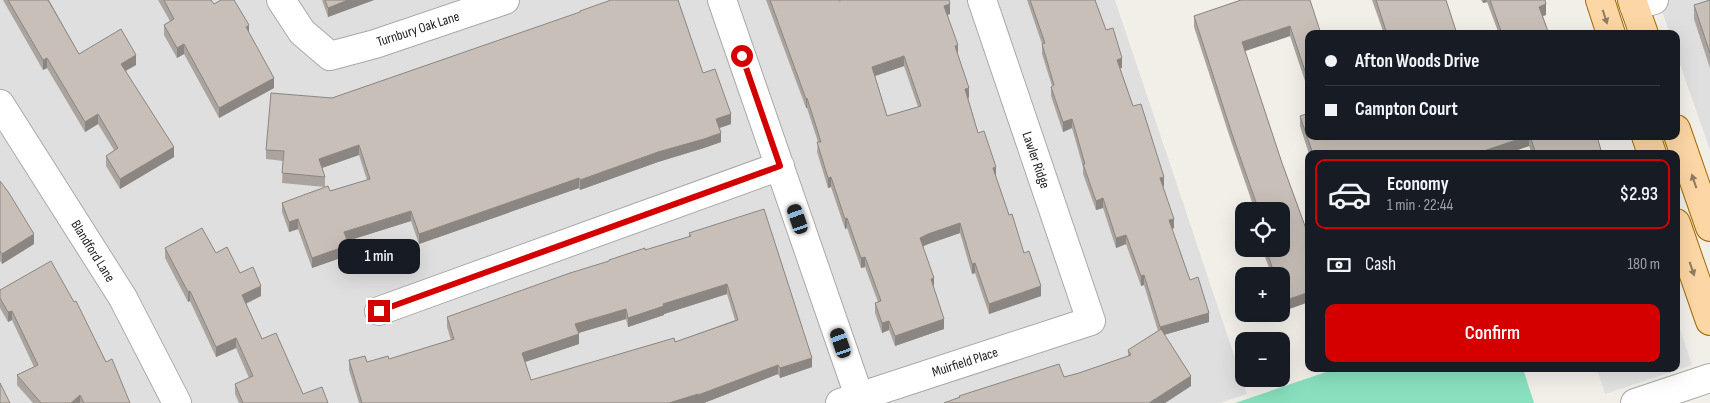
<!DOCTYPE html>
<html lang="en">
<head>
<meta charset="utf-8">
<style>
  :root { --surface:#171b24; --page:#242831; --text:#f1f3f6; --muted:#9ea1a6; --line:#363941; --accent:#d40000 }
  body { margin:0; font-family:"Sofia Sans Condensed",sans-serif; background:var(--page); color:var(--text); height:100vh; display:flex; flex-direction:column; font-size:19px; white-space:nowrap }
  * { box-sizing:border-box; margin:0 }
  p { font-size:16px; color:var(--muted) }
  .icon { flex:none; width:28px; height:28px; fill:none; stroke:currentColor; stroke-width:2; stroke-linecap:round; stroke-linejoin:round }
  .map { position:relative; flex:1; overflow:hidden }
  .details { position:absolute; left:1305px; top:150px; width:375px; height:222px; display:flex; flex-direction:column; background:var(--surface); border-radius:10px; box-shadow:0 5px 20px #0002 }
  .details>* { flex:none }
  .guide { position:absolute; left:1305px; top:30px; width:375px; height:110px; border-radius:10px; box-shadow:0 5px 20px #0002; display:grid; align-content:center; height:110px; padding:0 20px; background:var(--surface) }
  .buttons { position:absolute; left:1235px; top:202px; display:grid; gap:10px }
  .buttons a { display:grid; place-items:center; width:55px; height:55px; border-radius:10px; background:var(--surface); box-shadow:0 5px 20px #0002; font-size:25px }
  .end { position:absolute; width:22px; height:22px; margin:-11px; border:6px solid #d40000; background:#fff; box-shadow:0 0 0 2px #fff }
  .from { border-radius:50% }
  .bubble { position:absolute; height:35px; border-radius:10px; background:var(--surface); box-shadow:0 5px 20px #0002; font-size:16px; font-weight:600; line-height:35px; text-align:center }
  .car { position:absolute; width:15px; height:30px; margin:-15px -8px; border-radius:6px; box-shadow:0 0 4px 1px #0007; background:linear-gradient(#222 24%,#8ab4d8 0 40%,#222 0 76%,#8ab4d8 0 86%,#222 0) }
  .guide b { display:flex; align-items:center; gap:18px; height:48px; font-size:19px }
  .guide b+b { border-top:1px solid var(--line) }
  .guide i { width:12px; height:12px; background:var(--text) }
  ul { padding:9px 0 0; list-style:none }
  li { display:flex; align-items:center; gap:15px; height:70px; margin:0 10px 8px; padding:0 10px; border:2px solid var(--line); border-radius:10px }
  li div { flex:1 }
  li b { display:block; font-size:19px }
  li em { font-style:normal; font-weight:600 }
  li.current { border-color:var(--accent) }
  li>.icon { width:45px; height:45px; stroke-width:1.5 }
  .pay { display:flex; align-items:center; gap:12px; height:55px; padding:0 20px; font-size:19px }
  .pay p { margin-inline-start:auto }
  .action { display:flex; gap:10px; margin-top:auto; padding:10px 20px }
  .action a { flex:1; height:58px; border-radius:10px; background:var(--accent); color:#fff; font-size:20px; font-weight:600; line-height:58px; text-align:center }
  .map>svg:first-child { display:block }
</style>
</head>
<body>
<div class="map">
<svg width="1710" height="403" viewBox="0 0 1710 403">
  <rect width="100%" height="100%" fill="#f2efe9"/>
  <!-- residential -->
  <path fill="#e0dfdf" d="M0 0H1115L1247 394 1220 403H0Z
    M1658 0H1710V150L1676 53V34H1670Z"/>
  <!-- pitch -->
  <path fill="#88e0be" d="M1335 369H1523L1534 403H1235Z"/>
  <!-- parking -->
  <path fill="#e2e2e2" d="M1676 317 1692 365 1605 394 1597 369H1676Z"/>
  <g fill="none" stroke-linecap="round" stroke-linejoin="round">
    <!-- minor casing -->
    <g stroke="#a9a9a9" stroke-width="30">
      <path id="minor" d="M281 0 302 32 330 56 375 44 505 0
        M722 0 859 396
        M1634 6 1654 0
        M0 104 123 298 177 403
        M379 311 780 166
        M840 403 1091 321 982 0
        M1635 403 1710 378"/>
    </g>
    <!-- major casing -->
    <g stroke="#a06b00" stroke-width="30">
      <path id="major" d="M1600 0 1611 34
        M1632 0 1644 34
        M1676 129 1710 227
        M1646 136 1652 154
        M1676 223 1710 321"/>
    </g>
    <!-- minor -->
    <use href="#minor" stroke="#fff" stroke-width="28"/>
    <!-- major -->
    <use href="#major" stroke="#fcd6a4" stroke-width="28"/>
  </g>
  <!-- wall -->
  <path fill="#aba49e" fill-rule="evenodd" d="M3 0H49L79 54 136 65 126 71 174 157 120 189 106 166V156L114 150 98 124 85 132 47 68 43 70Z
    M158 0H211L214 4 249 33 274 88 219 118 184 54 177 58 164 35V25L170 21Z
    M322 0H374L328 17Z
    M766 0H839V1L950 14 947 15 969 98H968L978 133 996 177 1009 215 1041 296 989 314 975 273 972 274 960 233 923 246 944 329 895 346 889 330 882 333 875 313V303L878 302 865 267 861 268 847 228 845 229 831 187 828 188 817 152 818 142 807 108H806ZM904 66 918 107 887 116 875 76Z
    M1027 0H1095L1106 30 1122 68H1120L1133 106 1164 186 1163 187 1174 228 1172 229 1190 280 1209 322 1164 335 1191 386 1165 403H944L959 398V396L1064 377 1079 373 1128 356V350L1158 331 1144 285 1141 286 1126 244 1116 248 1103 208 1096 210 1083 174V167L1072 128 1063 132 1051 96V87L1052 86 1042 54V44Z
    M1241 0 1309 34V93L1290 36 1245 51 1282 163 1309 237 1284 311 1281 304V276H1272L1265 257V249H1281V211H1255L1231 141 1194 27V16Z
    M1372 0H1446L1457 34H1384Z
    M1481 0H1545L1546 15 1543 16 1549 34H1499L1487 2 1483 3Z
    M1710 0V68L1694 19V5Z
    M580 11 703 73 731 124 720 128 721 142 704 148 658 162 580 190 579 188 419 244 411 221 347 241 349 255 312 268 298 229 289 232 282 212V203L330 191 367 180 359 155 322 168 325 177V187L282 183 283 161 266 159V150L332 98 580 13Z
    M1300 116 1597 136 1602 154H1532L1529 146 1506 154H1309L1300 126Z
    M0 181 34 244 2 264 0 261Z
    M689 233 812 367 780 378 778 374 704 403H359L349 370V360L367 362 389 359 451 340 447 327V317L609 262V260L645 250 689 237ZM727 294 735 320 675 342 531 380 525 362 579 344 578 333 626 319 628 327 664 315V314Z
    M165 248 216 253 240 273 261 296 246 304 262 339 303 394 328 403H239L235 394V384L249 378 236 348 216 357 190 301 188 302 165 258Z
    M0 290 106 362 130 403H33L17 385V375L34 367 12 320 8 322 0 308Z"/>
  <!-- shaded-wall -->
  <path fill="#8b8681" d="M348 0H374L328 17V8Z
    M1483 0H1487V2L1483 3Z
    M950 4V14L944 16V6Z
    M1546 4V15L1539 17V7Z
    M249 25V35L246 27Z
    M1290 26V36L1242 52V42Z
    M184 44V54L177 58V48Z
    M958 45V55L955 46Z
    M136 55V65L121 73V64Z
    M904 56V66L872 77V67Z
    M47 58V68L43 70V60Z
    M1122 58V68L1117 69V60Z
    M274 78V88L219 118V108Z
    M969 88V98L965 99V89Z
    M807 98V108H806V99Z
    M98 114V124L85 132V122Z
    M731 114V124L716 129V119Z
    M1072 119V128L1063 132V122Z
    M721 133V142L704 148 658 162 580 190V180L658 152Z
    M1528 136H1529V146L1506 154H1475Z
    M359 145V155L319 169V159Z
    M174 147V157L120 189V179Z
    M996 167V177L993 178V168Z
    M831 177V187L828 188V178Z
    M1164 177V186L1160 188V178Z
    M579 178V188L419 244V234Z
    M1103 198V208L1096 210V201Z
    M411 211V221L344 242V232Z
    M847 218V228L845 229V219Z
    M298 219V229L289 232V222Z
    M1174 219V228L1169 230V220Z
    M960 223V233L928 244 920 248V238L928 234Z
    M34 234V244L2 264V254Z
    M1126 235V244L1116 248V238Z
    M349 245V255L312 268V258Z
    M865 257V267L861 268V258Z
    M975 263V273L972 274V264Z
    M1144 275V285L1141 286V276Z
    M934 278V288L931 279Z
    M727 284V294L664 314V315L628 327V318L663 304Z
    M261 286V296L242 305V295Z
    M1041 286V296L989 314V304Z
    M190 291V301L188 302V292Z
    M1309 292V302L1284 311V301Z
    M626 309V319L575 334V324Z
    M12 311V320L8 322V312Z
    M1209 313V322L1160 336V327Z
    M944 319V329L895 346V336Z
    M889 321V330L882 333V323Z
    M579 334V344L522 363V353Z
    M236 338V348L216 357V347Z
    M812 358V367L780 378V368Z
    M778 365V374L704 403H698V395Z
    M1191 376V386L1165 403H1149Z
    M698 394V403H669Z
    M80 395V403H71Z"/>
  <!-- building -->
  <path fill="#c7bfb8" stroke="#8b8681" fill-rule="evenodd" d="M8 0H48L79 54 121 29 136 55 121 64 174 147 120 179 106 156 118 148 98 114 85 122 47 58 43 60Z
    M164 0H211L214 4 221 0H234L249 25 246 27 274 78 219 108 184 44 177 48 164 25 174 19Z
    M325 0H348L328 8Z
    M611 0H678L703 73 715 69 731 114 716 119 721 133 704 139 658 152 580 180 579 178 419 234 411 211 344 232 349 245 312 258 298 219 289 222 282 203 328 186 330 191 370 179 359 145 319 159 325 177 282 173 284 151 266 150 271 93 332 98 580 12V11Z
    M770 0H839V1L841 0H949L950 4 944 6 958 45 955 46 969 88 965 89 978 133 984 131 996 167 993 168 1009 215 1012 214 1024 253 1029 251 1041 286 989 304 975 263 972 264 960 223 928 234 920 238 934 278 931 279 944 319 895 336 889 321 882 323 875 303 881 301 865 257 861 258 847 218 845 219 831 177 828 178 817 142H821L807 98 806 99ZM904 56 921 106 887 116 872 67Z
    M1030 0H1095L1106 30 1113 28 1122 58 1117 60 1133 106 1141 104 1164 177 1160 178 1174 219 1169 220 1190 280 1198 277 1209 313 1160 327 1144 275 1141 276 1126 235 1116 238 1103 198 1096 201 1083 164H1085L1072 119 1063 122 1051 87 1054 85 1042 44 1045 43Z
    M1241 0H1310L1321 34H1309V83L1290 26 1242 42 1282 163 1309 237V292L1284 301 1281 294V276H1275L1266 249H1281V211H1259L1231 131 1194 16Z
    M1376 0H1446L1457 34H1387Z
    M1490 0H1545L1546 4 1539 7 1549 34H1502Z
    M1710 0V53L1694 5Z
    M1309 113V136H1528L1475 154H1313L1300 116Z
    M1530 136H1597L1602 154H1536Z
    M0 181 9 193 34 234 2 254 0 251Z
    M764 209 812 358 780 368 778 365 698 395V394L669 403H362L349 360 365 356 367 362 388 356 389 359 454 339 447 317 570 273 609 261V260L645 248V250L691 236 689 233ZM727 284 738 320 675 342 674 338 531 380 522 353 579 334 575 324 626 309 628 318 664 306 663 304Z
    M202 228 216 253 227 247 240 273 253 267 261 286 242 295 262 339 276 333 303 394 322 387 328 403H243L235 384 253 376 236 338 216 347 190 291 188 292 165 248Z
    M51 261 74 302 76 301 106 362 112 359 130 403H84L80 395 71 403H41L17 375 38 365 12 311 8 312 0 298V290Z
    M1161 329 1191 376 1149 403H944L960 397 959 396 1059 364 1064 377 1079 373 1131 355 1128 350Z
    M0 383 10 403H0Z"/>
  <!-- one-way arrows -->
  <defs><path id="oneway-solid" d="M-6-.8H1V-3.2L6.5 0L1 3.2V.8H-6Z" transform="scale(1.25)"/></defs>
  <g fill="#8f7c63">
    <use href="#oneway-solid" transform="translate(1605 17) rotate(72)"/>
    <use href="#oneway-solid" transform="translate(1694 181) rotate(-109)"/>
    <use href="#oneway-solid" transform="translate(1692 269) rotate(71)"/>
  </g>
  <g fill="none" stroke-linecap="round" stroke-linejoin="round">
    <!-- route -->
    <path stroke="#d40000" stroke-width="6" d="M379 311 780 166 742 56"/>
  </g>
  <g text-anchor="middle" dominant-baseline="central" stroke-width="4" stroke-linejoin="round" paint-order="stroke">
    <!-- street labels -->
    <g font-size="14" fill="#222" stroke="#fff">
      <text transform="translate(418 29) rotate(-18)">Turnbury Oak Lane</text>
      <text transform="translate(1036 160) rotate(71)">Lawler Ridge</text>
      <text transform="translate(93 251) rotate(58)">Blandford Lane</text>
      <text transform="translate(965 362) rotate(-18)">Muirfield Place</text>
    </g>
  </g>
</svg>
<div class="buttons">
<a><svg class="icon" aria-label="locate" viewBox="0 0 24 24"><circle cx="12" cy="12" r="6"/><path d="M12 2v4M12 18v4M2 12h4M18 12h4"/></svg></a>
<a>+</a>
<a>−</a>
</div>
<i class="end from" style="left:742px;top:56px"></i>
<i class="end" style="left:379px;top:311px"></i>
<div class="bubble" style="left:338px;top:239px;width:82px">1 min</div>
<i class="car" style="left:798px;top:219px;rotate:341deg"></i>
<i class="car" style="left:841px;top:343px;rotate:341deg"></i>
<div class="guide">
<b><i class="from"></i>Afton Woods Drive</b>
<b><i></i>Campton Court</b>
</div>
<section class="details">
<ul>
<li class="current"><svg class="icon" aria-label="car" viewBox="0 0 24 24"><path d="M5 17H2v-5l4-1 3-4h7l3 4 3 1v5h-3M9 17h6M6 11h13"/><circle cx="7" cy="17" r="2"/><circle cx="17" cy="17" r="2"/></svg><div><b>Economy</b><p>1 min · 22:44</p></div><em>$2.93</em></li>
</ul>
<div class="pay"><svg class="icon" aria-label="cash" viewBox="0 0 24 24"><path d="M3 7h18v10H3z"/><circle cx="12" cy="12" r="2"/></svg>Cash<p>180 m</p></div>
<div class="action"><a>Confirm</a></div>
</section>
</div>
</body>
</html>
